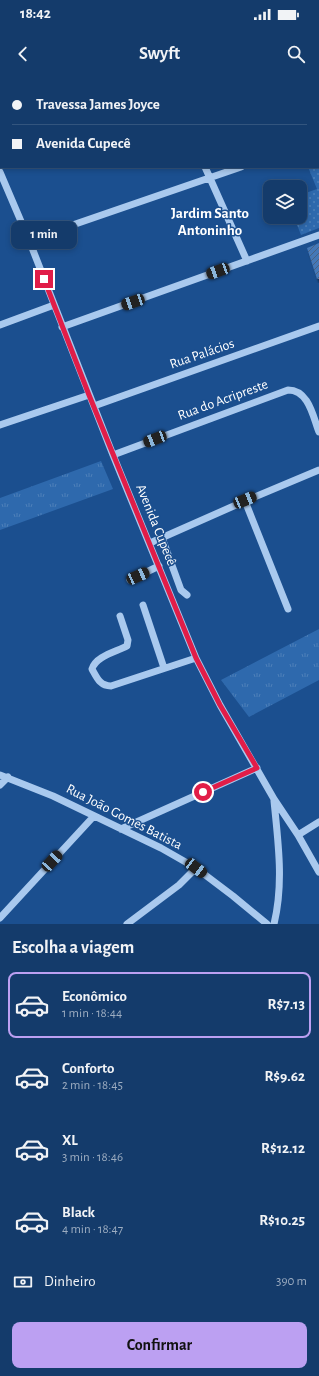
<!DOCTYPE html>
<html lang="pt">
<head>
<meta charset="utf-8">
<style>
  :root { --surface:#143b6b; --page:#214673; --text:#f1f3f6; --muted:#9dadc1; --line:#33557e; --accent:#bca0f2 }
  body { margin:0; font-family:"Alegreya Sans",sans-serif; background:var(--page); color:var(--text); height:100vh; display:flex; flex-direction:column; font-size:15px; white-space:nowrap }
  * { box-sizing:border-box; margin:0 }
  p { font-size:13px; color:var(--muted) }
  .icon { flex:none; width:22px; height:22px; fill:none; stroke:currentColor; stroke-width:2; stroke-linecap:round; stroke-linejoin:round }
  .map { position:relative; height:844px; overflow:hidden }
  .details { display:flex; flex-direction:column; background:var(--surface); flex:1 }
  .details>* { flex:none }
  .top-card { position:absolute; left:0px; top:0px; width:319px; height:88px; box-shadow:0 2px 6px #0003,0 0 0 1px var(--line); display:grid; align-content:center; height:88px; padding:0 12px; background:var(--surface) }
  .tools { position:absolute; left:263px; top:100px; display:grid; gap:8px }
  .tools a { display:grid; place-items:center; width:44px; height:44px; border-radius:8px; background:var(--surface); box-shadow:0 2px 6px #0003,0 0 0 1px var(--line); font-size:20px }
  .end { position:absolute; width:18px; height:18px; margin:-9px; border:5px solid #e11d48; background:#fff; box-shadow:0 0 0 2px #fff }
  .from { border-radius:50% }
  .bubble { position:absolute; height:28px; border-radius:8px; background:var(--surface); box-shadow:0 2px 6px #0003,0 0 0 1px var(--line); font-size:13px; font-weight:600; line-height:28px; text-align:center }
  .car { position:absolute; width:12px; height:24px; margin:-12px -6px; border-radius:5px; box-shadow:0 0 3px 1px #0007; background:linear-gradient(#222 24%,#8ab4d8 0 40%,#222 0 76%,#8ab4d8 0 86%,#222 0) }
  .top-card b { display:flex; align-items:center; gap:14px; height:38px; font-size:15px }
  .top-card b+b { border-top:1px solid var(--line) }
  .top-card i { width:10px; height:10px; background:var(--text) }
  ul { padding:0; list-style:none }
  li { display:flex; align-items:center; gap:12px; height:66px; margin:0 8px 6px; padding:0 4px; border:2px solid transparent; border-radius:8px }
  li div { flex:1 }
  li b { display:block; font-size:15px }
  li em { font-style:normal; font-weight:600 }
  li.on { border-color:var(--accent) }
  li>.icon { width:36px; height:36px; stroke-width:1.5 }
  h2 { padding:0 12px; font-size:18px; line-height:48px }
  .pay { display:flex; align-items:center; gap:10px; height:44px; padding:0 12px; font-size:15px }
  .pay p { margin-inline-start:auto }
  .action { display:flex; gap:8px; margin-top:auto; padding:8px 12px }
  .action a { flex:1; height:46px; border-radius:8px; background:var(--accent); color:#111; font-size:16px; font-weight:600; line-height:46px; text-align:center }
  .status { display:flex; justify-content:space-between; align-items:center; height:28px; padding:0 20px; background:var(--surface); direction:ltr }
  .status svg { height:11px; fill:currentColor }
  header { display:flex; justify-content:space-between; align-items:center; height:52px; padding:0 12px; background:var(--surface); font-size:18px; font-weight:600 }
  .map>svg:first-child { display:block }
</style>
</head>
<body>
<div class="status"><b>18:42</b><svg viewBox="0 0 49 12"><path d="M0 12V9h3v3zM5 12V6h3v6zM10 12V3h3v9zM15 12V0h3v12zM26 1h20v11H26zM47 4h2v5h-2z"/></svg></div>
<header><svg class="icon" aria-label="back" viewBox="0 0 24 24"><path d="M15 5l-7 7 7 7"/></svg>Swyft<svg class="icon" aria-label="search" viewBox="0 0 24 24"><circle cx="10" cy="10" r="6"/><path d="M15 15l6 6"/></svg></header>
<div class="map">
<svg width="319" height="844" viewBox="0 0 319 844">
  <defs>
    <pattern id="grass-tufts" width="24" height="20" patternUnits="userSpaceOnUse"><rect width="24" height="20" fill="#2e69ad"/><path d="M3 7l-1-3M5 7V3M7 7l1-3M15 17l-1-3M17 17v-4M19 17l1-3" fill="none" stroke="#4d80b9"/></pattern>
    <pattern id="park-dots" width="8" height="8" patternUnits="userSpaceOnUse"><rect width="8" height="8" fill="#2e69ad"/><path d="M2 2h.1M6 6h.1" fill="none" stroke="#4d80b9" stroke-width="1.8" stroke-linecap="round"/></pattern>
    <pattern id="building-hatch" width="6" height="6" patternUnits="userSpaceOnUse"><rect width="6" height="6" fill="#4478b7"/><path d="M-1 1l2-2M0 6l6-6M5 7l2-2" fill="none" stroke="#486282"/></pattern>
    <filter id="shadow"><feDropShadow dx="2.5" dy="4.5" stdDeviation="1" flood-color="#0009"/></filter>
  </defs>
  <rect width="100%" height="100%" fill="#1b4f8f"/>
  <!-- grass -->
  <path fill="url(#grass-tufts)" d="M101 381 113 409 0 450V418Z
    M319 549V600L249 637 221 600Z"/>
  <!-- park -->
  <path fill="url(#park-dots)" d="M319 68V148L301 155 294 137H300V115L317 109 308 87H318Z"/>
  <!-- building -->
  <path fill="url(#building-hatch)" filter="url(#shadow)" d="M319 163V199H317L307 168Z"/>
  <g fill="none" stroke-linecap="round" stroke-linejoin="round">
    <!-- minor -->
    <path stroke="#a9c9ee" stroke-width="7" d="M170 0V1
      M214 1 217 0
      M318 60H319
      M0 77H1
      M205 87 247 181
      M0 92 29 160 113 375 196 578 220 625 274 719 298 755 319 792
      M29 160 241 87
      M0 245 54 225
      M62 247 319 155
      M94 326 319 246
      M0 345 89 315
      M113 375 288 310C309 310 313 337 319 352
      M245 421 288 529
      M162 458 181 510 187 515
      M150 463 245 421 319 390
      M130 500 159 486
      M143 525 164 588
      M120 536 128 560 127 566C116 572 96 576 92 589 97 598 100 606 111 606L196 578
      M0 695 53 716 161 768 196 788 233 816 267 844
      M0 705 8 697
      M274 721C278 762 284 803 274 844
      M121 749 257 688
      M298 755 319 742
      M0 838 94 736
      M127 844 179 805 196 788"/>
    <!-- major -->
    <path stroke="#f0f6ff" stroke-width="10" d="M318 5 319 7"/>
  </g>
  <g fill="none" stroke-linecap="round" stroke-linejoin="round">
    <!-- route -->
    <path stroke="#e11d48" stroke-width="5" d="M44 199 89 315 196 578 220 625 257 688 203 712"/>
  </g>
  <g text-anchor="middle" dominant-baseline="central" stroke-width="3" stroke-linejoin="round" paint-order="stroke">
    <!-- street labels -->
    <g font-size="14" fill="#fff" stroke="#1b4f8f">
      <text transform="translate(202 274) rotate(-19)">Rua Palácios</text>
      <text transform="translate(223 320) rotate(-20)">Rua do Acripreste</text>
      <text transform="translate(156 445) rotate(68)">Avenida Cupecê</text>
      <text transform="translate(124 737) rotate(27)">Rua João Gomes Batista</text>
    </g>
    <!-- neighbourhood labels -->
    <g font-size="15" font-weight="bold" fill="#fff" stroke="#1b4f8f">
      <text x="210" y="133">Jardim Santo<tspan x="210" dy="17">Antoninho</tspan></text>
    </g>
  </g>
</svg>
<div class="tools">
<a><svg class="icon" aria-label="layers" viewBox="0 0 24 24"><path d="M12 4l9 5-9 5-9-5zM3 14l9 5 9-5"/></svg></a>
</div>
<i class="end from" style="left:203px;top:712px"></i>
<i class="end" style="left:44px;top:199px"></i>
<div class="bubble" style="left:11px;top:141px;width:66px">1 min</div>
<i class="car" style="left:218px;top:191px;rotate:250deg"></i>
<i class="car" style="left:133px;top:222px;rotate:251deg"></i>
<i class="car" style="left:155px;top:359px;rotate:249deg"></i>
<i class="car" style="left:245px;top:420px;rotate:68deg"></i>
<i class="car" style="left:138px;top:496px;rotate:66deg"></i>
<i class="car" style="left:52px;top:781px;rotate:43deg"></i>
<i class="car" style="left:196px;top:788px;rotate:127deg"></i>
<div class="top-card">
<b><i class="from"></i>Travessa James Joyce</b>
<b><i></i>Avenida Cupecê</b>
</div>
</div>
<section class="details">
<h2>Escolha a viagem</h2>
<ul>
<li class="on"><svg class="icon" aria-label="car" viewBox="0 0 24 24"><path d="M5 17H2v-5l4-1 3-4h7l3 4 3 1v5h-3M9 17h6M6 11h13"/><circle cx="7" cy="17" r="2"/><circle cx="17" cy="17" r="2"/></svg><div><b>Econômico</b><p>1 min · 18:44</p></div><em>R$7.13</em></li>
<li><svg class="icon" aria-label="car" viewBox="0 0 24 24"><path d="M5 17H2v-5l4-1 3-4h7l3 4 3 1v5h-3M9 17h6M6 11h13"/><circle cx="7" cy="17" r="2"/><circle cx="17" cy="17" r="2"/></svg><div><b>Conforto</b><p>2 min · 18:45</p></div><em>R$9.62</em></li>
<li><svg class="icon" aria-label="car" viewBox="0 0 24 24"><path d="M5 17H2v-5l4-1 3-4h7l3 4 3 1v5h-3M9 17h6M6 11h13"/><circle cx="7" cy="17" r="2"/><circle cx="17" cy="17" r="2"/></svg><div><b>XL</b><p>3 min · 18:46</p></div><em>R$12.12</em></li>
<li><svg class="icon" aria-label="car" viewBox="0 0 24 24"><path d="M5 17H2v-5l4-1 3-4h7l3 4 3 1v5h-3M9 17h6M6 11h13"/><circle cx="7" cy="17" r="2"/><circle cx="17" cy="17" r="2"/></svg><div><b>Black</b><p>4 min · 18:47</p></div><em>R$10.25</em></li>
</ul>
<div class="pay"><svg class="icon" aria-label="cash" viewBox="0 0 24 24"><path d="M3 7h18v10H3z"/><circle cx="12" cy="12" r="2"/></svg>Dinheiro<p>390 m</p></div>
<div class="action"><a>Confirmar</a></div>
</section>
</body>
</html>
